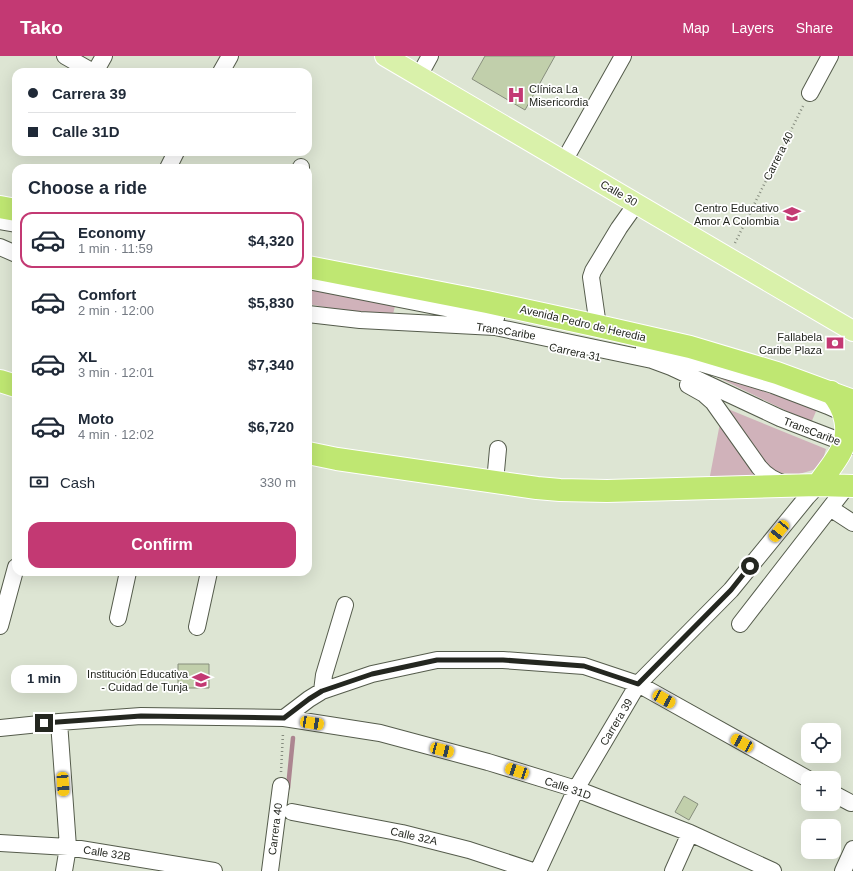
<!DOCTYPE html>
<html lang="en">
<head>
<meta charset="utf-8">
<style>
  :root { --surface:#fff; --page:#f6f6f7; --text:#1f2937; --muted:#747a83; --line:#e0e1e3; --accent:#c33973 }
  body { margin:0; font-family:Arial,sans-serif; background:var(--page); color:var(--text); height:100vh; display:flex; flex-direction:column; font-size:15px; white-space:nowrap }
  * { box-sizing:border-box; margin:0 }
  p { font-size:13px; color:var(--muted) }
  .icon { flex:none; width:22px; height:22px; fill:none; stroke:currentColor; stroke-width:2; stroke-linecap:round; stroke-linejoin:round }
  .map { position:relative; flex:1; overflow:hidden }
  .side { position:absolute; left:12px; top:108px; width:300px; height:412px; display:flex; flex-direction:column; background:var(--surface); border-radius:12px; box-shadow:0 4px 16px #0002 }
  .side>* { flex:none }
  .hud { position:absolute; left:12px; top:12px; width:300px; height:88px; border-radius:12px; box-shadow:0 4px 16px #0002; display:grid; align-content:center; height:88px; padding:0 16px; background:var(--surface) }
  .controls { position:absolute; left:801px; top:667px; display:grid; gap:8px }
  .controls a { display:grid; place-items:center; width:40px; height:40px; border-radius:8px; background:var(--surface); box-shadow:0 4px 16px #0002; font-size:20px }
  .end { position:absolute; width:18px; height:18px; margin:-9px; border:5px solid #242720; background:#fff; box-shadow:0 0 0 2px #fff }
  .from { border-radius:50% }
  .bubble { position:absolute; height:28px; border-radius:12px; background:var(--surface); box-shadow:0 4px 16px #0002; font-size:13px; font-weight:700; line-height:28px; text-align:center }
  .car { position:absolute; width:12px; height:24px; margin:-12px -6px; border-radius:5px; box-shadow:0 0 3px 1px #0007; background:linear-gradient(#f5c518 24%,#345 0 40%,#f5c518 0 76%,#345 0 86%,#f5c518 0) }
  .hud b { display:flex; align-items:center; gap:14px; height:38px; font-size:15px }
  .hud b+b { border-top:1px solid var(--line) }
  .hud i { width:10px; height:10px; background:var(--text) }
  ul { padding:0; list-style:none }
  li { display:flex; align-items:center; gap:12px; height:56px; margin:0 8px 6px; padding:0 8px; border:2px solid transparent; border-radius:12px }
  li div { flex:1 }
  li b { display:block; font-size:15px }
  li em { font-style:normal; font-weight:700 }
  li.current { border-color:var(--accent) }
  li>.icon { width:36px; height:36px; stroke-width:1.5 }
  h2 { padding:0 16px; font-size:18px; line-height:48px }
  .pay { display:flex; align-items:center; gap:10px; height:44px; padding:0 16px; font-size:15px }
  .pay p { margin-inline-start:auto }
  .cta { display:flex; gap:8px; margin-top:auto; padding:8px 16px }
  .cta a { flex:1; height:46px; border-radius:12px; background:var(--accent); color:#fff; font-size:16px; font-weight:700; line-height:46px; text-align:center }
  header { display:flex; align-items:center; gap:24px; box-sizing:border-box; height:56px; padding:0 20px; background:var(--accent); color:#fff }
  header strong { font-size:19px }
  nav { display:flex; gap:22px; margin-inline-start:auto; font-size:14px }
  .map>svg:first-child { display:block }
</style>
</head>
<body>
<header>
<strong>Tako</strong>
<nav><a>Map</a><a>Layers</a><a>Share</a></nav>
</header>
<div class="map">
<svg width="853" height="815" viewBox="0 0 853 815">
  <rect width="100%" height="100%" fill="#dde5d3"/>
  <!-- green -->
  <path fill="#d0b2ba" d="M308 232 395 250 393 258 341 254 308 248Z
    M709 317 817 353 811 367Z
    M728 353 826 393 822 407 813 414 799 418 778 417 767 413 758 402Z
    M720 367 759 421 709 425Z"/>
  <g fill="none" stroke-linecap="round" stroke-linejoin="round">
    <!-- stream -->
    <path stroke="#ac8590" stroke-width="4.5" d="M288 732 293 682"/>
  </g>
  <!-- building -->
  <path fill="#c1cfab" stroke="#878e7d" d="M485 0H555L525 54 472 23Z
    M178 608H209V632H178Z
    M684 740 698 748 689 764 675 756Z"/>
  <g fill="none" stroke-linecap="round" stroke-linejoin="round">
    <!-- minor casing -->
    <g stroke="#555c4c" stroke-width="18">
      <path id="minor" d="M65 0 93 16
        M95 16 104 0
        M221 16 230 0
        M419 20 430 0
        M810 37 830 0
        M564 105 623 0
        M168 112 176 96
        M301 112V111
        M0 165 16 168
        M0 191 16 198
        M308 225 496 262
        M308 258 360 264 495 271 652 304 671 311 780 362 853 390
        M598 270 591 221 593 215 619 172 636 148
        M644 292 687 303 773 329 828 350 848 359
        M688 329 704 338 713 346 759 411C766 420 775 425 786 428
        M495 426 498 393
        M830 452 853 467
        M118 562 128 516
        M740 568 847 430
        M0 570 16 511
        M197 571 209 516
        M322 635 324 619 345 549
        M284 662 309 643 322 635 372 618 437 604H503L584 610 638 628 808 723
        M59 666 68 791 64 815
        M0 672 59 666 141 660 284 662 380 677 488 706 576 733 690 777 773 815
        M834 738 851 747
        M292 756 402 777 469 794 533 815
        M0 787 68 791 214 815
        M270 815 281 730
        M538 815 576 733 638 628 731 534 807 441 818 429
        M673 815 690 777
        M843 815 853 793"/>
    </g>
    <!-- major casing -->
    <g stroke="#fff" stroke-width="22">
      <path id="major" d="M385 0 853 275"/>
    </g>
    <!-- highway casing -->
    <g stroke="#fff" stroke-width="24">
      <path id="highway" d="M0 151 16 154
        M308 211 487 246 598 270 690 291 777 317 853 345
        M0 325 16 330
        M308 397 337 403 537 432 560 434 607 435 818 429 853 430
        M818 429C825 418 835 407 841 395 851 375 846 353 831 336"/>
    </g>
    <!-- path -->
    <path stroke="#858b7e" stroke-width="2.5" stroke-dasharray="1 3" stroke-linecap="butt" d="M735 187 803 50
      M281 716 283 677"/>
    <!-- minor -->
    <use href="#minor" stroke="#fff" stroke-width="16"/>
    <!-- major -->
    <use href="#major" stroke="#d9f1aa" stroke-width="20"/>
    <!-- highway -->
    <use href="#highway" stroke="#bfe772" stroke-width="22"/>
  </g>
  <g fill="none" stroke-linecap="round" stroke-linejoin="round">
    <!-- route -->
    <path stroke="#242720" stroke-width="5" d="M44 667 141 660 284 662 309 643 322 635 372 618 437 604H503L584 610 638 628 731 534 750 510"/>
  </g>
  <!-- icons -->
  <defs>
    <g id="hospital-bare" transform="scale(1.38)"><path d="M-5-5h3v3.5h4V-5h3V5h-3V1.5h-4V5h-3Z" fill="#c33973" stroke="#fff" stroke-width="2.5" paint-order="stroke"/></g>
    <g id="school-bare" transform="scale(1.38)"><path d="M0-5L7-2L0 1L-7-2ZM-4 1L0 2.5L4 1V4Q0 6-4 4Z" fill="#c33973" stroke="#fff" stroke-width="2.5" paint-order="stroke"/></g>
    <g id="bank-bare" transform="scale(1.38)"><path d="M-6-4H6V4H-6ZM0-2.3a2.3 2.3 0 1 0 0 4.6a2.3 2.3 0 1 0 0-4.6Z" fill="#c33973" stroke="#fff" stroke-width="2.5" paint-order="stroke"/></g>
  </defs>
  <g fill-rule="evenodd">
    <use href="#hospital-bare" x="516" y="39"/>
    <use href="#school-bare" x="792" y="158"/>
    <use href="#bank-bare" x="835" y="287"/>
    <use href="#school-bare" x="201" y="624"/>
  </g>
  <g text-anchor="middle" dominant-baseline="central" stroke-width="3.5" stroke-linejoin="round" paint-order="stroke">
    <!-- poi labels -->
    <g font-size="11" fill="#242720" stroke="#fff" text-anchor="end">
      <text x="529" y="33" text-anchor="start">Clínica La<tspan x="529" dy="13">Misericordia</tspan></text>
      <text x="779" y="152">Centro Educativo<tspan x="779" dy="13">Amor A Colombia</tspan></text>
      <text x="822" y="281">Fallabela<tspan x="822" dy="13">Caribe Plaza</tspan></text>
      <text x="188" y="618">Institución Educativa<tspan x="188" dy="13">- Cuidad de Tunja</tspan></text>
    </g>
    <!-- street labels -->
    <g font-size="11" fill="#242720" stroke="#fff">
      <text transform="translate(778 100) rotate(-63)">Carrera 40</text>
      <text transform="translate(619 137) rotate(30)">Calle 30</text>
      <text transform="translate(583 267) rotate(13)">Avenida Pedro de Heredia</text>
      <text transform="translate(506 275) rotate(9)">TransCaribe</text>
      <text transform="translate(575 296) rotate(12)">Carrera 31</text>
      <text transform="translate(812 375) rotate(21)">TransCaribe</text>
      <text transform="translate(616 666) rotate(-59)">Carrera 39</text>
      <text transform="translate(568 732) rotate(19)">Calle 31D</text>
      <text transform="translate(275 773) rotate(-83)">Carrera 40</text>
      <text transform="translate(414 780) rotate(13)">Calle 32A</text>
      <text transform="translate(107 797) rotate(9)">Calle 32B</text>
    </g>
  </g>
</svg>
<div class="controls">
<a><svg class="icon" aria-label="locate" viewBox="0 0 24 24"><circle cx="12" cy="12" r="6"/><path d="M12 2v4M12 18v4M2 12h4M18 12h4"/></svg></a>
<a>+</a>
<a>−</a>
</div>
<i class="end from" style="left:750px;top:510px"></i>
<i class="end" style="left:44px;top:667px"></i>
<div class="bubble" style="left:11px;top:609px;width:66px">1 min</div>
<i class="car" style="left:779px;top:475px;rotate:219deg"></i>
<i class="car" style="left:664px;top:643px;rotate:119deg"></i>
<i class="car" style="left:312px;top:667px;rotate:99deg"></i>
<i class="car" style="left:742px;top:687px;rotate:299deg"></i>
<i class="car" style="left:442px;top:694px;rotate:105deg"></i>
<i class="car" style="left:517px;top:715px;rotate:288deg"></i>
<i class="car" style="left:63px;top:728px;rotate:176deg"></i>
<div class="hud">
<b><i class="from"></i>Carrera 39</b>
<b><i></i>Calle 31D</b>
</div>
<section class="side">
<h2>Choose a ride</h2>
<ul>
<li class="current"><svg class="icon" aria-label="car" viewBox="0 0 24 24"><path d="M5 17H2v-5l4-1 3-4h7l3 4 3 1v5h-3M9 17h6M6 11h13"/><circle cx="7" cy="17" r="2"/><circle cx="17" cy="17" r="2"/></svg><div><b>Economy</b><p>1 min · 11:59</p></div><em>$4,320</em></li>
<li><svg class="icon" aria-label="car" viewBox="0 0 24 24"><path d="M5 17H2v-5l4-1 3-4h7l3 4 3 1v5h-3M9 17h6M6 11h13"/><circle cx="7" cy="17" r="2"/><circle cx="17" cy="17" r="2"/></svg><div><b>Comfort</b><p>2 min · 12:00</p></div><em>$5,830</em></li>
<li><svg class="icon" aria-label="car" viewBox="0 0 24 24"><path d="M5 17H2v-5l4-1 3-4h7l3 4 3 1v5h-3M9 17h6M6 11h13"/><circle cx="7" cy="17" r="2"/><circle cx="17" cy="17" r="2"/></svg><div><b>XL</b><p>3 min · 12:01</p></div><em>$7,340</em></li>
<li><svg class="icon" aria-label="car" viewBox="0 0 24 24"><path d="M5 17H2v-5l4-1 3-4h7l3 4 3 1v5h-3M9 17h6M6 11h13"/><circle cx="7" cy="17" r="2"/><circle cx="17" cy="17" r="2"/></svg><div><b>Moto</b><p>4 min · 12:02</p></div><em>$6,720</em></li>
</ul>
<div class="pay"><svg class="icon" aria-label="cash" viewBox="0 0 24 24"><path d="M3 7h18v10H3z"/><circle cx="12" cy="12" r="2"/></svg>Cash<p>330 m</p></div>
<div class="cta"><a>Confirm</a></div>
</section>
</div>
</body>
</html>
